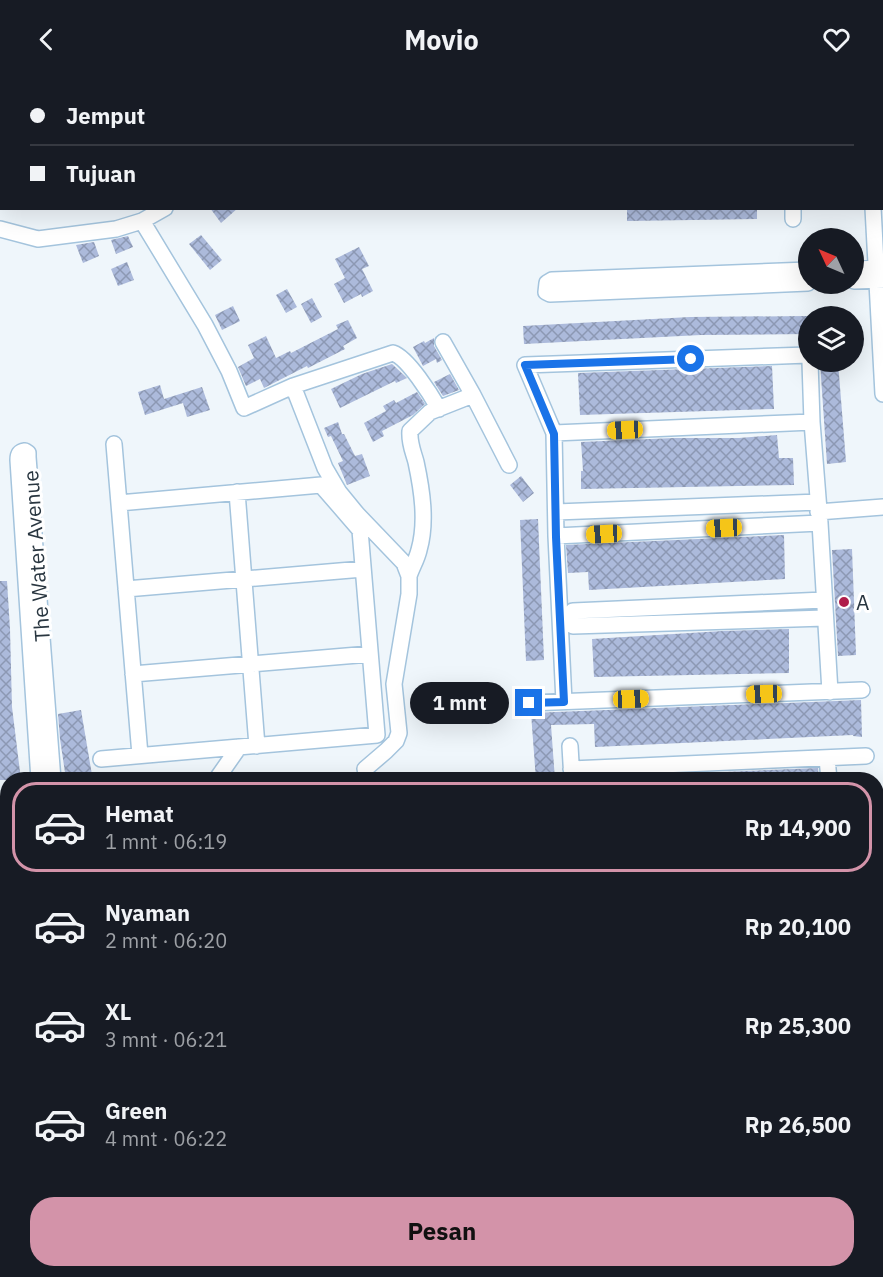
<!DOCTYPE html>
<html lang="id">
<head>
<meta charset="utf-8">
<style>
  :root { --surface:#171b24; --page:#242831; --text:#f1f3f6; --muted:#9ea1a6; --line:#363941; --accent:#d393a9 }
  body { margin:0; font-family:"IBM Plex Sans",sans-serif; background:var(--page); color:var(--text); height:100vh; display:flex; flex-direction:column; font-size:22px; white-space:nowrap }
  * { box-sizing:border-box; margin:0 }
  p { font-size:20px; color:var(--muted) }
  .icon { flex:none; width:33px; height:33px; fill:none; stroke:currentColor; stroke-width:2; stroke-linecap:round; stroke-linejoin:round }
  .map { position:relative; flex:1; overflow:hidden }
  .side { position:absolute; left:0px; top:694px; width:884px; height:506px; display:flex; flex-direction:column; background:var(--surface); border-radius:24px 24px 0 0; box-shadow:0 6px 24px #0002 }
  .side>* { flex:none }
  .hud { position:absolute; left:0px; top:0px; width:884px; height:132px; box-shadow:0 6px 24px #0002; display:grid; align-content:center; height:132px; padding:0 30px; background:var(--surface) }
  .needle { width:39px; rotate:314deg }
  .fabs { position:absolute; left:798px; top:150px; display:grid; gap:12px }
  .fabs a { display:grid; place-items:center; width:66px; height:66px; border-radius:50%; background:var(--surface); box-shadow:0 6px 24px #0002; font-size:30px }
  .end { position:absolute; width:27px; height:27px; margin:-14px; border:8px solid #1a73e8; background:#fff; box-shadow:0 0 0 3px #fff }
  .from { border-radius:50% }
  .bubble { position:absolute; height:42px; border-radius:21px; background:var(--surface); box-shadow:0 6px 24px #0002; font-size:20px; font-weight:700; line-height:42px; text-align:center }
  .car { position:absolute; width:18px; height:36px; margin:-18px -9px; border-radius:8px; box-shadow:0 0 4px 2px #0007; background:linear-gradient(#f5c518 24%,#345 0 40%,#f5c518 0 76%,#345 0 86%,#f5c518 0) }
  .hud b { display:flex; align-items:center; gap:21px; height:57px; font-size:22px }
  .hud b+b { border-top:2px solid var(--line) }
  .hud i { width:15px; height:15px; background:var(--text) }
  ul { padding:10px 0 0; list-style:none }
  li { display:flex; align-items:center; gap:18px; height:90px; margin:0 12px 9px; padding:0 18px; border:3px solid transparent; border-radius:24px }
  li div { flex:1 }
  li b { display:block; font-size:22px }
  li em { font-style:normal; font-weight:700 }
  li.on { border-color:var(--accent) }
  li>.icon { width:54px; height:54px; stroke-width:1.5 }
  .cta { display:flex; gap:12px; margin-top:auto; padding:12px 30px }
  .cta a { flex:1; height:69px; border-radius:24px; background:var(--accent); color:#111; font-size:24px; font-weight:700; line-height:69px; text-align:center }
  header { display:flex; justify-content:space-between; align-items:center; height:78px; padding:0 30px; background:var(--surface); font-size:27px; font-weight:700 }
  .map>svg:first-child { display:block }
</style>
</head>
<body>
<header><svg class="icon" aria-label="back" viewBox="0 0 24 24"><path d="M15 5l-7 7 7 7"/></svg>Movio<svg class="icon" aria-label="heart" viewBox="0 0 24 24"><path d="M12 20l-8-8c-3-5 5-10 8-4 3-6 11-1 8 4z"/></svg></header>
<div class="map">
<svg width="883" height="1199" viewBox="0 0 883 1199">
  <defs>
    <pattern id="building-cross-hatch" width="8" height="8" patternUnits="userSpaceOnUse" patternTransform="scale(1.5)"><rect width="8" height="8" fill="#acbadb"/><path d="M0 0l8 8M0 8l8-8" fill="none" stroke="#8c98b3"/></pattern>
  </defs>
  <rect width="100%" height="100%" fill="#eff6fb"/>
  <!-- building -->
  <path fill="url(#building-cross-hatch)" d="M210 130H238L221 145Z
    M627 130H757V141L627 143Z
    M201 157 222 182 210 192 189 166Z
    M128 158 133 169 116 176 111 162Z
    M94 164 99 178 83 185 76 167Z
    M359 169 369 188 362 191 373 213 362 219 361 216 344 225 334 206 345 200 335 181Z
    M127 184 134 202 118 208 111 191Z
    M287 211 297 229 286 235 276 217Z
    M312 220 322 239 311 245 301 226Z
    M233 228 240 243 222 252 215 237Z
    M808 238V256L701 257 524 266 523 248 690 239Z
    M348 242 357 260 343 268 345 271 308 290 307 288 264 310 260 301 246 308 238 289 254 280 248 267 266 258 276 280 290 273 291 275 338 251 336 247Z
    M434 260V268L442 282 437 285 436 281 423 288 413 269 424 263 425 265Z
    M820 284H838L846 384 827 386Z
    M392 286 407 300 396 305 395 303 340 330 331 311 362 296Z
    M772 288 774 331 580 337 578 295Z
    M450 296 459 312 443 318 434 304Z
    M160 307 164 321 202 309 210 332 187 339 183 325 145 337 138 314Z
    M417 314 425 326 413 337 382 353 384 358 373 364 364 345 386 333 383 328 394 322 396 325Z
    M338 344 342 356H344L355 378 362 376 370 398 347 407 338 385 343 383 331 358 328 359 324 350Z
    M777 357 779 380H793L794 407 581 411V393H583L581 364 674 360H739Z
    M521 398 534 415 523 424 510 407Z
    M538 441 544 582 526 583 520 442Z
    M784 457 785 501 589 512 588 494 568 495 566 467Z
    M852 471 856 577 838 578 832 472Z
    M0 503H7L10 551 12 629 21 702H0Z
    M789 551V595L594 599 592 561 723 553Z
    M861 622 862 659 853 658V657L595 669 594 646 551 647 555 702H536L531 635Z
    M81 632 92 697 66 701 60 661 58 636Z
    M818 690 819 702H582V700Z"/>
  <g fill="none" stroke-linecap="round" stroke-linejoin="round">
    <!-- minor casing -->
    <g stroke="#a4c4dd" stroke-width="18">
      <path id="minor" d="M607 0 608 2
        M784 0V2
        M864 0V2
        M878 0V2
        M418 2 421 0
        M882 63 883 80
        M793 130V141
        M873 130 883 316
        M142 143 205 247 229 293 244 330 293 308 393 275C408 280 431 317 439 331
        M0 151 38 161 116 151 142 143 165 130
        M854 191 883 190
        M808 192 552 202 547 205 546 214 550 216 808 205
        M854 203 883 202
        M443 264 473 317 509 387
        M810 284 812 344 820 445 830 614
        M293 308 325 390 339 414 357 436 404 485 409 498V516L394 606 399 655 396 663 386 673 365 691
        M554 355 812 344
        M114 366 140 677
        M237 414 257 668
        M556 434 818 424
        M818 434 883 429
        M556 458 820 445
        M409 498C412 489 417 481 419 472 427 444 422 412 416 384 413 373 409 365 410 353L430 334 473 317
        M126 511 363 491
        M824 522 573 533 571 542 573 548 825 540
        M133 596 370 576
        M564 624 556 458 554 355 525 287 808 277
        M529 625 862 612
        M570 668 572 702
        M827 680 829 702
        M101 681 377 657 360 452 321 407 119 425
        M571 691 866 678
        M39 702 18 382C18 376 19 374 25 373L28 375V379L53 702
        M216 702 239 669
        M0 755H8
        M0 772 8 771
        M876 1031 883 1030
        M876 1112H883
        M876 1127H883
        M0 1163 8 1162
        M0 1179 8 1178
        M86 1192 87 1199
        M487 1192V1199
        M509 1192V1199
        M386 1197V1199
        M720 1199V1192"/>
    </g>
    <!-- minor -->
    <use href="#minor" stroke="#fff" stroke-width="15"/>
  </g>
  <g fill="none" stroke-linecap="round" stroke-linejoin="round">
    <!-- route -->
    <path stroke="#1a73e8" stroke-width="8" d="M529 625 564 624 556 459 554 356 525 287 691 281"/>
  </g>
  <!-- markers -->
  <circle fill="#af1d4b" stroke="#fff" stroke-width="2" cx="844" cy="524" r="6"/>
  <g text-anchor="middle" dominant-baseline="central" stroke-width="6" stroke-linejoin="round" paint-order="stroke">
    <!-- street labels -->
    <g font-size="21" fill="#293640" stroke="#fff">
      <text transform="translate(36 478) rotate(-94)">The Water Avenue</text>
    </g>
    <!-- poi labels -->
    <g font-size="21" fill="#293640" stroke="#fff" text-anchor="start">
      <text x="856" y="524">A</text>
    </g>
  </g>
</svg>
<div class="fabs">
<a><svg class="needle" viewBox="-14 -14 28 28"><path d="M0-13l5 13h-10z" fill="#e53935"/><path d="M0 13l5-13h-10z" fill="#9ea1a6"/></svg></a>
<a><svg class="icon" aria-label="layers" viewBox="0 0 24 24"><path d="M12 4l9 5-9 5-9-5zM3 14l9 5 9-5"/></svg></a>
</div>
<i class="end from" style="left:691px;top:281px"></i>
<i class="end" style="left:529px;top:625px"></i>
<div class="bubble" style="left:410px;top:604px;width:99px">1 mnt</div>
<i class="car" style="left:625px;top:352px;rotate:267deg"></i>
<i class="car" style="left:724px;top:450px;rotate:267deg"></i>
<i class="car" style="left:604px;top:456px;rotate:267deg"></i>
<i class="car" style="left:764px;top:616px;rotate:268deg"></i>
<i class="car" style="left:631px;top:621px;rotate:88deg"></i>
<div class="hud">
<b><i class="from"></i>Jemput</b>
<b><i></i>Tujuan</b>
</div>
<section class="side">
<ul>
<li class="on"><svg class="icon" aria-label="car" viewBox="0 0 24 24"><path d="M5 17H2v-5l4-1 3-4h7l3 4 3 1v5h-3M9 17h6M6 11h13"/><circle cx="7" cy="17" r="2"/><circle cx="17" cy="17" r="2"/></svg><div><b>Hemat</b><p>1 mnt · 06:19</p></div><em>Rp 14,900</em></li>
<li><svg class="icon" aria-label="car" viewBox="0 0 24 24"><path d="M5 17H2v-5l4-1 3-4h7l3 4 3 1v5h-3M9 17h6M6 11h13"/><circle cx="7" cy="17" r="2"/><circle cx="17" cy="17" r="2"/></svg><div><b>Nyaman</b><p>2 mnt · 06:20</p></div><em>Rp 20,100</em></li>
<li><svg class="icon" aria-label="car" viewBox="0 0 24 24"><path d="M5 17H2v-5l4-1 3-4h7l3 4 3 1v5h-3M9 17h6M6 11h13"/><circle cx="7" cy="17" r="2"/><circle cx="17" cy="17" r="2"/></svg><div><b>XL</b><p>3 mnt · 06:21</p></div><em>Rp 25,300</em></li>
<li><svg class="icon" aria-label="car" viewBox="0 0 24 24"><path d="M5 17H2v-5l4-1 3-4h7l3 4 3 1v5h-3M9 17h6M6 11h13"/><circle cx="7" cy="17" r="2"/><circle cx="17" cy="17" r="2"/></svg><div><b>Green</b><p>4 mnt · 06:22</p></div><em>Rp 26,500</em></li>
</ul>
<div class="cta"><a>Pesan</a></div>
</section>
</div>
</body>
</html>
